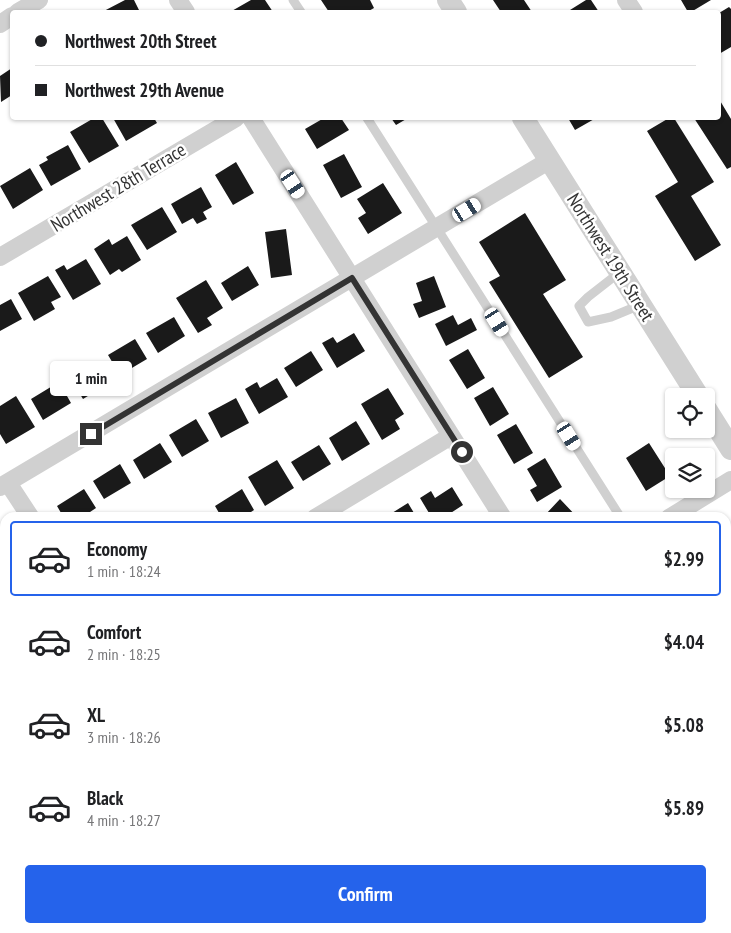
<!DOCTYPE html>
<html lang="en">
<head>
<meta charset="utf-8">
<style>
  :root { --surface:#fff; --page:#f6f6f6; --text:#202124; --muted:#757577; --line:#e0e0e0; --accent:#2563eb }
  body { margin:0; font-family:"PT Sans Narrow",sans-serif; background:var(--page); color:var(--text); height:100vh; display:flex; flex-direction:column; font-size:19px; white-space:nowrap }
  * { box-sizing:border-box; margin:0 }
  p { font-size:16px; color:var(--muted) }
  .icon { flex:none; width:28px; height:28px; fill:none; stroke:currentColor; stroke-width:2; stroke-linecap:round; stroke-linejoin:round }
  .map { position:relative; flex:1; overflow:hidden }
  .details { position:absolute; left:0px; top:512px; width:731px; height:421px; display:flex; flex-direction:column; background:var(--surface); border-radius:15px 15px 0 0; box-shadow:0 1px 4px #0004 }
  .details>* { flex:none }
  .guide { position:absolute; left:10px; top:10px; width:711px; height:110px; border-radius:5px; box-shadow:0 1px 4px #0004; display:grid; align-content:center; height:110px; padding:0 25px; background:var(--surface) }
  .fabs { position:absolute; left:665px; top:388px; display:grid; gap:10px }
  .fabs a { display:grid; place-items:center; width:50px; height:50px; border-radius:5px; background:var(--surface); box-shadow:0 1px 4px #0004; font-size:25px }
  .end { position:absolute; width:22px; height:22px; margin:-11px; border:6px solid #333; background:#fff; box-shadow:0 0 0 2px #fff }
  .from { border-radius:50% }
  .bubble { position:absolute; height:35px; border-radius:5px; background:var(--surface); box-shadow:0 1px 4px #0004; font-size:16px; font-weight:600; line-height:35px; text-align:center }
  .car { position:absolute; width:15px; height:30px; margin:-15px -8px; border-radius:6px; box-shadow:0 0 4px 1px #0007; background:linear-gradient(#fff 24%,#345 0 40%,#fff 0 76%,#345 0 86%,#fff 0) }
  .guide b { display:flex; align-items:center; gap:18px; height:48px; font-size:19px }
  .guide b+b { border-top:1px solid var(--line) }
  .guide i { width:12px; height:12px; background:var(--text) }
  ul { padding:9px 0 0; list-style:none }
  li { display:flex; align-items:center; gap:15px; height:75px; margin:0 10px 8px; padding:0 15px; border:2px solid transparent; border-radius:5px }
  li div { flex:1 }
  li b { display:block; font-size:19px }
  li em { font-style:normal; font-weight:600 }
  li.on { border-color:var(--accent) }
  li>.icon { width:45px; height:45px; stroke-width:1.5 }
  .action { display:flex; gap:10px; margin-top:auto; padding:10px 25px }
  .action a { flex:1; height:58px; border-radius:5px; background:var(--accent); color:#fff; font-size:20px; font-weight:600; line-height:58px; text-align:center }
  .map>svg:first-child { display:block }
</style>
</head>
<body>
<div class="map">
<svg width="731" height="933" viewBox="0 0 731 933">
  <rect width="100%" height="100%" fill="#fff"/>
  <!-- building -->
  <path fill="#1a1a1a" d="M125 0H134L140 12H102Z
    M251 0H265L273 12H230Z
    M321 0H370L374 8 367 12H329Z
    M493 0H524L532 12H501Z
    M586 0H591L599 12H572L570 10Z
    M681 0H711L691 12H688Z
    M729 7 731 9V47L719 54V13Z
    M12 68V95L1 102 0 76Z
    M719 99 731 119V167L727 169 694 118H719Z
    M94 118H102L119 146 89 163 70 132Z
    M113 118H154L157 123 126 141Z
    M324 118H341L349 130 317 149 305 129Z
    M391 118H408L396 125Z
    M568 118H596L575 130Z
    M669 118H674L714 182 691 196 721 245 695 261 655 196 678 182 647 131Z
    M68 145 81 169 51 186 39 165 48 160 46 157Z
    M344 154 362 187 341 198 323 165Z
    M236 162 254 193 233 205 215 175Z
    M30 168 43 190 13 209 0 186Z
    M383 183 402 213 368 234 358 218 366 213 357 199Z
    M201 187 212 207 203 212 207 219 197 224 193 218 182 224 171 204Z
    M162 207 177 232 147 250 131 225Z
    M525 213 566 280 543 294 583 357 549 378 489 282 500 276 479 242Z
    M286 229 292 275 271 278 265 232Z
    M127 236 141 260 122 272 119 269 110 275 94 249 109 239 112 245Z
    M86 259 101 284 73 300 55 270 64 265 67 270Z
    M248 266 259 285 232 301 221 283Z
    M48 276 61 297 51 302 55 309 34 321 18 293Z
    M434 276 446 307 419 318 413 304 422 301 416 283Z
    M206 280 223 308 207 318 212 325 198 333 176 298Z
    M11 299 22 319 0 331V305Z
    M453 315 458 325 471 318 477 330 446 346 435 324Z
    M174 317 185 336 158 353 146 333Z
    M354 333 365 351 337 368 322 343 333 337 337 343Z
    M135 339 147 359 120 375 108 355Z
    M468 349 485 378 467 389 449 360Z
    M311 351 323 370 296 387 284 368Z
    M98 365 109 383 83 399 72 381Z
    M277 378 288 397 259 414 245 389 257 382 260 388Z
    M59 382 71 403 43 420 31 399Z
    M493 387 509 414 490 426 474 398Z
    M388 388 404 414 395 420 400 429 382 440 361 404Z
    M16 396 35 427 6 444 0 434V406Z
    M236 398 249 423 221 438 208 413Z
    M196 419 209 441 182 457 169 435Z
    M356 421 370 444 342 461 329 438Z
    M516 424 533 453 514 464 497 435Z
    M160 443 172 462 144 479 133 460Z
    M649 443 670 476 646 491 626 458Z
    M319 445 331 464 303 481 291 462Z
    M545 458 562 487 537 502 530 490 537 486 527 469Z
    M277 460 294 488 265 506 248 477Z
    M120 464 131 483 104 499 93 481Z
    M452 487 463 505 443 518H432L420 498 431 491 435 498Z
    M84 489 96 508 81 518H64L57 506Z
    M242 489 254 510 242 518H222L215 506Z
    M560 499 578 518H547L545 515Z
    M408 503 417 518H384Z
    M0 545 5 554V568L0 570Z
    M5 724V763L0 755V727Z
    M726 744 731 751V770L726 772Z
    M731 786V803L729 804 726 799V789Z
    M109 929H130L123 933H112Z
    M431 929H467L470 933H428L427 931Z
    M477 929H498L495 931 497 933H480Z
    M683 929H711L712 932 685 933Z"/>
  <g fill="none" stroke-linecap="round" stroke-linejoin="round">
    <!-- service -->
    <path stroke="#d0d0d0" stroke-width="9" d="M293 0 301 12
      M367 118 621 518
      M620 272 588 297 579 306 588 322 611 317 640 305
      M726 550 731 558
      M726 632 731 633
      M726 684 731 691"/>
    <!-- minor -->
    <path stroke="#d0d0d0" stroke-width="18" d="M178 0 186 12
      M626 0 634 12
      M18 12 39 0
      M0 24 12 16
      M251 118 503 518
      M0 257 236 118
      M8 483 31 518
      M0 487 550 160
      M315 518 451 436
      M669 518 731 480
      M0 818 5 826
      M726 867 731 874
      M0 916 5 913
      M69 929 72 933
      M291 929 294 933
      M356 933 363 929"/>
    <!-- tertiary -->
    <path stroke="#d0d0d0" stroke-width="22" d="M448 0 456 12
      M523 118 698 396
      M706 409 731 449"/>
  </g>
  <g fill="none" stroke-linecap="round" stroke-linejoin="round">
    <!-- route -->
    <path stroke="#333" stroke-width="6" d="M91 434 352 278 462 452"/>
  </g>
  <g text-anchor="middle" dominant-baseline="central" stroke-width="5" stroke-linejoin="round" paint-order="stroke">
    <!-- street labels -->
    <g font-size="19" fill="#333" stroke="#fff">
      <text transform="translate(118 187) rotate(-31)">Northwest 28th Terrace</text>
      <text transform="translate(611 257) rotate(58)">Northwest 19th Street</text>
    </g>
  </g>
</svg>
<div class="fabs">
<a><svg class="icon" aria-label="locate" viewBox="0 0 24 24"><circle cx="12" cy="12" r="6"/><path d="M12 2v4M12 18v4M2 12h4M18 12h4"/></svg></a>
<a><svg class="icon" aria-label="layers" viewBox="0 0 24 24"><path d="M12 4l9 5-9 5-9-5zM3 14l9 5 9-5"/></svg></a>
</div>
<i class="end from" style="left:462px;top:452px"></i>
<i class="end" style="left:91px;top:434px"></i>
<div class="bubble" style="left:50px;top:361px;width:82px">1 min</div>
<i class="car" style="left:293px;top:184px;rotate:147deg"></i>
<i class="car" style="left:467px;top:210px;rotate:59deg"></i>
<i class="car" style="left:497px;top:322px;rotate:148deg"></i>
<i class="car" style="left:569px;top:436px;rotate:148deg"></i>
<div class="guide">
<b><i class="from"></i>Northwest 20th Street</b>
<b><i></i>Northwest 29th Avenue</b>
</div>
<section class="details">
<ul>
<li class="on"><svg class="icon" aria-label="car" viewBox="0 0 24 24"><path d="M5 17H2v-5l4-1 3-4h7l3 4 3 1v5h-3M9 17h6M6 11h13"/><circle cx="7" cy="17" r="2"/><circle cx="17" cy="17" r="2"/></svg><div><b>Economy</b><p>1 min · 18:24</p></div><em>$2.99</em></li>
<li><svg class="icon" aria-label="car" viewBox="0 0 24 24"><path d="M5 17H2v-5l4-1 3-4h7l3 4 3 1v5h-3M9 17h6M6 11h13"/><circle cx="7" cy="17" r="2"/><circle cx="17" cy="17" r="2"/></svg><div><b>Comfort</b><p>2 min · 18:25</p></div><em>$4.04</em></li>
<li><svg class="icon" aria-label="car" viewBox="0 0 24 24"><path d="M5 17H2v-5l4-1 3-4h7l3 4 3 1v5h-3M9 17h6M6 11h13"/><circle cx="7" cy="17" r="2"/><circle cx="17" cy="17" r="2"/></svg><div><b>XL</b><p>3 min · 18:26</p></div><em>$5.08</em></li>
<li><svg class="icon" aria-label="car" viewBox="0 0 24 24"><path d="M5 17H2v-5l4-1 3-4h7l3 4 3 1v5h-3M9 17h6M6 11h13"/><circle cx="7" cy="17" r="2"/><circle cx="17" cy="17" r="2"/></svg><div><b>Black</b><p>4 min · 18:27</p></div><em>$5.89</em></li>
</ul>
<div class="action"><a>Confirm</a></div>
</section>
</div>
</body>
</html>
